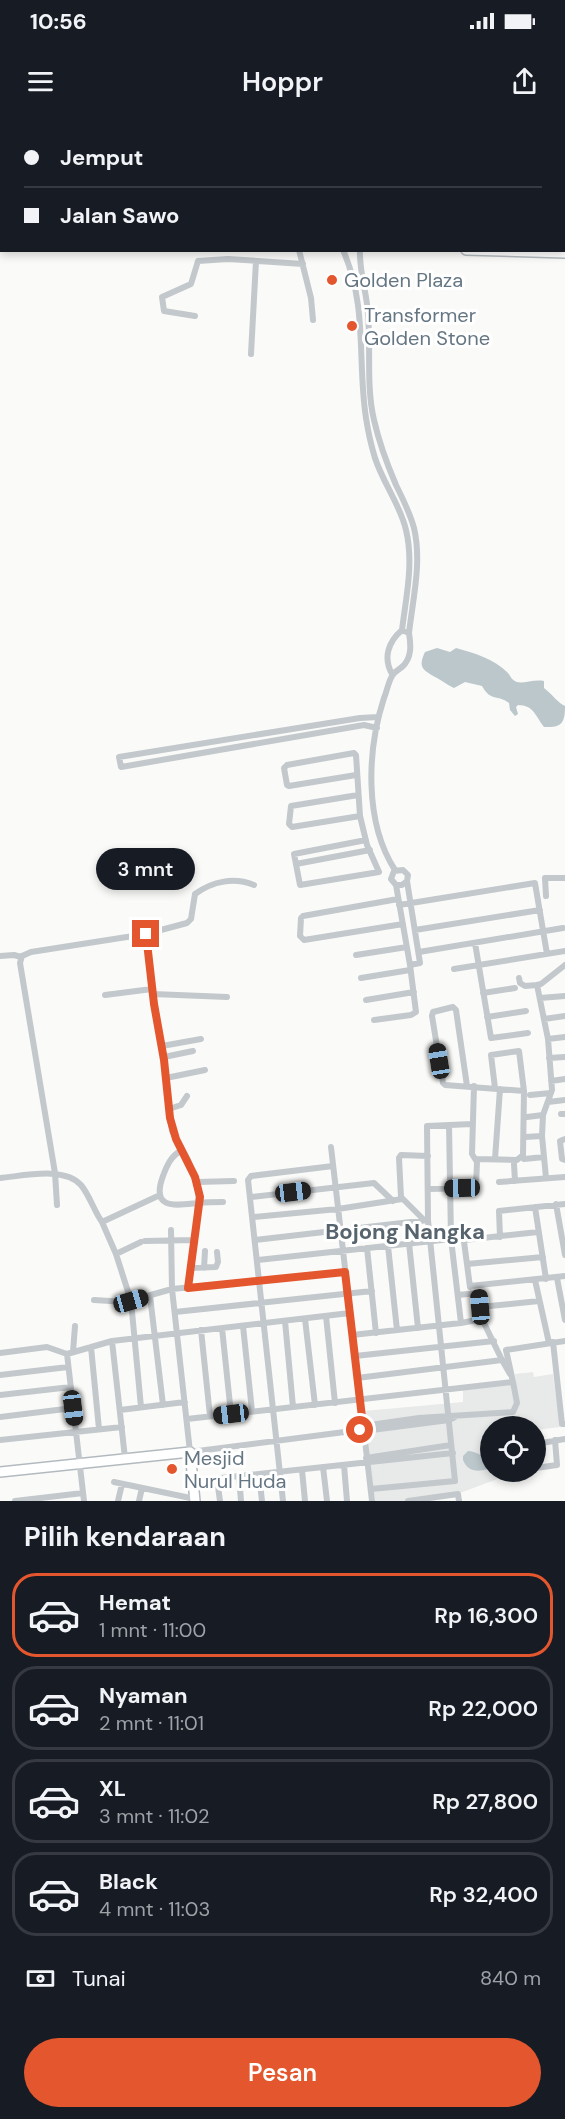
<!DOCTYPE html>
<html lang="id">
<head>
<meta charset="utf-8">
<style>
  :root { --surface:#171b24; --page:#242831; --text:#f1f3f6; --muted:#9ea1a6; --line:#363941; --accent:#e4572e }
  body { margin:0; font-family:"DM Sans",sans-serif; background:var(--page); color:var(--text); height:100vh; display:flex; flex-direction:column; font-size:22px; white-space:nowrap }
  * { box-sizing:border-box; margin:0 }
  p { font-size:20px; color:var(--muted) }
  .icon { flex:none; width:33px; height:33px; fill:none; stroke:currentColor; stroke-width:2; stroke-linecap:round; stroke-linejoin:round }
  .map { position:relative; height:1381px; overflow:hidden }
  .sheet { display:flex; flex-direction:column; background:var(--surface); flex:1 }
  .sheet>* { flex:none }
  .top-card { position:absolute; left:0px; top:0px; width:566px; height:132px; box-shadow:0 3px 9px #0003; display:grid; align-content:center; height:132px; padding:0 24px; background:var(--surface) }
  .fabs { position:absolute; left:480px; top:1296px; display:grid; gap:12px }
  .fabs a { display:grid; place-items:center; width:66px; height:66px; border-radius:50%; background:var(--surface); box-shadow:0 3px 9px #0003; font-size:30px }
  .end { position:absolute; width:27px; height:27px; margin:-14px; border:8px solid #e4572e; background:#fff; box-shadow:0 0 0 3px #fff }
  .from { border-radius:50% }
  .bubble { position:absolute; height:42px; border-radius:21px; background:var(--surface); box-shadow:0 3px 9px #0003; font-size:20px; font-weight:600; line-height:42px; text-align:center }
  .car { position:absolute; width:18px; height:36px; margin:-18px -9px; border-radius:8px; box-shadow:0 0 4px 2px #0007; background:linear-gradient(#222 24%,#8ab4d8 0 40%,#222 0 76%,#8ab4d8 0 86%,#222 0) }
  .top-card b { display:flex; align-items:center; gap:21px; height:57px; font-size:22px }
  .top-card b+b { border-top:2px solid var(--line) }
  .top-card i { width:15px; height:15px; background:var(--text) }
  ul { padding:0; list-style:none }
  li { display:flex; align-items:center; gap:18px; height:84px; margin:0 12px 9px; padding:0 12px; border:3px solid var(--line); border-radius:24px }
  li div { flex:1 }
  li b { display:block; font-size:22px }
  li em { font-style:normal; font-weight:600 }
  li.selected { border-color:var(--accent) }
  li>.icon { width:54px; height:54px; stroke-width:1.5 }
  h2 { padding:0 24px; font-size:27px; line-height:72px }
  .pay { display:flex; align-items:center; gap:15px; height:66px; padding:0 24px; font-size:22px }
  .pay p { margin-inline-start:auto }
  .button { display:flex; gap:12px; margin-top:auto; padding:12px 24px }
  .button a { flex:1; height:69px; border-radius:36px; background:var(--accent); color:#fff; font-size:24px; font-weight:600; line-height:69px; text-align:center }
  .status { display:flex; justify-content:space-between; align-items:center; height:42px; padding:0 30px; background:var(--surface); direction:ltr }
  .status svg { height:16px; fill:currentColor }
  header { display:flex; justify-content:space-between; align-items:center; height:78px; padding:0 24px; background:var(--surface); font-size:27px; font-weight:600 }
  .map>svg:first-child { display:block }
</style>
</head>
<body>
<div class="status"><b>10:56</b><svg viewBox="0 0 49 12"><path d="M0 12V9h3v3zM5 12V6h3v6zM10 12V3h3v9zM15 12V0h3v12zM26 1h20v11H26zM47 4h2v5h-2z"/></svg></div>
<header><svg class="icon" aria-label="menu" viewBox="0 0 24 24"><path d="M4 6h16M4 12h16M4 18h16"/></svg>Hoppr<svg class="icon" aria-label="share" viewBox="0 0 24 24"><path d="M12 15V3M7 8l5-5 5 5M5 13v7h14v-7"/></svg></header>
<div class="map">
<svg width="565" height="1381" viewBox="0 0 565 1381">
  <rect width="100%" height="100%" fill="#fafaf8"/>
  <!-- built -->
  <path fill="#e8e9e9" d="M533 1252 534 1257 553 1254 560 1307 536 1310V1306H490V1352H516L460 1373 420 1381H375L364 1291 463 1282V1270L516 1264 515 1254Z"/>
  <!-- water -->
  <path fill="#bbc7cb" d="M437 528 450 532 456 528C474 533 494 539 507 552 511 556 511 560 517 562 523 564 534 559 544 561V568C551 573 559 584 565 586 565 603 562 608 544 607 536 597 534 585 518 585L516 587 518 594 515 596 510 590 509 583C497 574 491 582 482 566L465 562 454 568C447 565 443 561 437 558 424 550 417 549 425 532Z
    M468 1331C475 1331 486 1337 489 1343L488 1349C477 1352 468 1352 463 1340V1336Z"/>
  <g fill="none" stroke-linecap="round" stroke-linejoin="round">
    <!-- secondary casing -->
    <g stroke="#b3babf" stroke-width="12">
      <path id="secondary" d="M0 30H2
        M466 130 565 133
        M0 1352 190 1332 195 1381"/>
    </g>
    <!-- street -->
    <path stroke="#c3c8cc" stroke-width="6" d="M299 130 311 178 313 200
      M343 130C368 187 357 240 366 298 368 311 371 325 375 338 383 363 400 384 406 410 414 443 406 477 402 510
      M360 130C359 152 367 173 368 194 371 229 366 266 374 300 379 322 387 344 396 365 403 379 410 393 414 408 422 442 413 478 409 513
      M195 196 164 191 162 177 191 164 198 141 228 139 303 144
      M251 234 256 141
      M392 554C383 538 388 522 402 510L409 513C411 525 412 538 402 547 398 550 394 552 392 556 388 563 387 571 384 578 367 630 364 702 395 750
      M377 608 364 605 121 647 119 637 360 598 378 597
      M356 655 289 666 287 665 284 648 287 645 354 633 356 635 360 696 367 725 379 752 300 765 294 734 366 720
      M358 675 291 686 289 704 292 707 360 696
      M296 744 370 730
      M396 765H402L407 761 408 755 403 750 394 751 391 759 396 765 410 845 420 843 407 761
      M546 776 545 758H565
      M398 779 303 796 301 798 300 816 304 820 403 804
      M399 785 535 763 547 834
      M415 810 540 790
      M146 814 154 884 164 937 170 998 172 1011 188 1040 199 1070 196 1109 188 1168
      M475 823 491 918 528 913
      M419 832 563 808
      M356 835 407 827
      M0 836 14 835 21 837
      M454 849 565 831
      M361 858 410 850
      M519 858 520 863 525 866 537 865
      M483 873 515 868
      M153 874 227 877
      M105 875 152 869
      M540 878 565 876
      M366 880 414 872
      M487 897 526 891
      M544 899 565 896
      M374 900 411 895 416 892 410 845
      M548 919 565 917
      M162 926 201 919
      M164 937 193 931
      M549 938 565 937
      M166 958 205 950
      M551 961 565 959
      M467 966 456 890 453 887 433 892 432 896 443 963 445 965 524 971
      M530 975 551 973
      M548 982 565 980
      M169 989 181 985 187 976
      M561 994H565
      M527 997 543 995
      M449 1005 451 1119 461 1203
      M525 1017 542 1016
      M565 1019 560 1021 562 1039 565 1040
      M331 1027 372 1381
      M182 1030C171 1036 167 1045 163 1056 150 1091 177 1085 199 1083 207 1082 215 1082 223 1082
      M476 1039 517 1040 523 1035 524 971 519 931 491 935 495 968
      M495 1039 500 969
      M524 1039 544 1037
      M514 1044 515 1061
      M0 1058C23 1056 64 1046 81 1065 90 1076 94 1091 102 1102
      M546 1058 542 1016 543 995 552 970 548 919 537 865 541 864 565 845
      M197 1062 234 1061
      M499 1062 565 1057
      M428 1069 475 1068 476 1066 477 1042 472 1034 474 966
      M251 1077 374 1063 393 1081
      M556 1084 565 1135
      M57 1085 55 1053 20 843 22 836 31 832 146 814 187 803 191 799 195 774C213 761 234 757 254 765
      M535 1087 546 1159
      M253 1097 338 1089 402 1079
      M424 1100 401 1077 399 1038 401 1035 428 1036
      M428 1100 427 1006 472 1004
      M171 1110 172 1169 190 1332 360 1310 364 1311 449 1300 455 1297
      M451 1110H457L463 1114 470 1167
      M500 1117 499 1091 565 1084
      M255 1120 428 1100 455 1361 371 1369
      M464 1120 538 1112
      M145 1121 194 1120
      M409 1123 418 1208
      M388 1126 397 1210
      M367 1128 376 1213
      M116 1134 141 1122
      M258 1140 451 1119
      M467 1144 543 1137
      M190 1148 216 1147 218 1142 217 1132
      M204 1148 205 1131
      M557 1158 565 1200
      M535 1160 549 1223
      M470 1166 565 1156
      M150 1176 163 1285
      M94 1180 126 1182 172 1169 345 1152
      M480 1187 539 1181
      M175 1192 372 1171
      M326 1196 335 1283
      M305 1199 315 1285
      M482 1199 502 1240 510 1254
      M285 1201 293 1287
      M243 1206 252 1291
      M222 1208 231 1294
      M201 1210 210 1296
      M352 1215 461 1203 482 1199 478 1173 458 1175
      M112 1221 125 1338
      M553 1222 562 1304H565
      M91 1227 99 1309
      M73 1232 75 1206
      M0 1233 47 1227 67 1234 112 1221 350 1193
      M67 1234 84 1381
      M355 1236 494 1221
      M0 1255 68 1247
      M357 1258 502 1240
      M0 1275 71 1267
      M141 1287 131 1181 116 1134 102 1102 160 1075
      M120 1290 185 1282
      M0 1297 73 1288
      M187 1299 513 1262 506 1230 565 1221
      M361 1308 363 1306 419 1298 513 1292 517 1283 513 1262
      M0 1320 122 1307
      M536 1324 565 1319
      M366 1338 451 1325
      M344 1345 347 1381
      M323 1347 327 1381
      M536 1348 557 1345 555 1320
      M302 1350 305 1381
      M259 1354 262 1381
      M239 1356 241 1381
      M217 1359 220 1381
      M193 1361 453 1333
      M114 1362 195 1379
      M15 1381 83 1373
      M118 1381 122 1364
      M139 1381 142 1368
      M283 1381 248 1060 251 1056 333 1046
      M408 1381 458 1374 459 1381"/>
    <!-- secondary -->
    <use href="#secondary" stroke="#fff" stroke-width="9"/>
  </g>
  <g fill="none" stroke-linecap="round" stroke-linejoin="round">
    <!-- route -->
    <path stroke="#e4572e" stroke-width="8" d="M146 814 154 884 164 940 170 998 176 1019 195 1057 200 1077 188 1168 345 1152 363 1306 360 1310"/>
  </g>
  <!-- markers -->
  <g fill="#e4572e" stroke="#fff" stroke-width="2">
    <circle cx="332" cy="160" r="6"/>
    <circle cx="352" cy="206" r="6"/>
    <circle cx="172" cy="1349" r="6"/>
  </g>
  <g text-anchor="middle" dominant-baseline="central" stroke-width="6" stroke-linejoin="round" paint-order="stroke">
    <!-- poi labels -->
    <g font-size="20" fill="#657683" stroke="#fff" text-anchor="start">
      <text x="344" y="160">Golden Plaza</text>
      <text x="364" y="195">Transformer<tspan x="364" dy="23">Golden Stone</tspan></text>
      <text x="184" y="1338">Mesjid<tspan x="184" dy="23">Nurul Huda</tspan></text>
    </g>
    <!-- quarter labels -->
    <g font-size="22" font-weight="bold" fill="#57646e" stroke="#fff">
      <text x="405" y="1111">Bojong Nangka</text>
    </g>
  </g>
</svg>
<div class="fabs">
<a><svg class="icon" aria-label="locate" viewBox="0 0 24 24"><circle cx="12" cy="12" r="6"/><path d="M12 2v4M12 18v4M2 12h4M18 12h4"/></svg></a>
</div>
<i class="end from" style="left:360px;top:1310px"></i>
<i class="end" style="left:146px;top:814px"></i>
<div class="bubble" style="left:96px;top:728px;width:99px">3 mnt</div>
<i class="car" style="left:439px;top:941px;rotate:351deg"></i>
<i class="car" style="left:462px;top:1068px;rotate:269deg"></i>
<i class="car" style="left:293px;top:1072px;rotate:83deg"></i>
<i class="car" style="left:131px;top:1181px;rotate:74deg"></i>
<i class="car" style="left:480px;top:1187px;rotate:355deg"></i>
<i class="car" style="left:73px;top:1288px;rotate:173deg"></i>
<i class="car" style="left:231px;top:1294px;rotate:263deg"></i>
<div class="top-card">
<b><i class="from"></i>Jemput</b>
<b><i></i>Jalan Sawo</b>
</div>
</div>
<section class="sheet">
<h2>Pilih kendaraan</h2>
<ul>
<li class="selected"><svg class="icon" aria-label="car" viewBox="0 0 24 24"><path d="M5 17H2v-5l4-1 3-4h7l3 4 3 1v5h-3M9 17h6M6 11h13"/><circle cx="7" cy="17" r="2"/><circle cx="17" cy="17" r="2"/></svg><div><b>Hemat</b><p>1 mnt · 11:00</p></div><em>Rp 16,300</em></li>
<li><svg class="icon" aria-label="car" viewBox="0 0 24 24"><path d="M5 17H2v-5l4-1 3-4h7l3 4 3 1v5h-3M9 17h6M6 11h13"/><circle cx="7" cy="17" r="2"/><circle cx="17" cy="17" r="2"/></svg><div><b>Nyaman</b><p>2 mnt · 11:01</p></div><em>Rp 22,000</em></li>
<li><svg class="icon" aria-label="car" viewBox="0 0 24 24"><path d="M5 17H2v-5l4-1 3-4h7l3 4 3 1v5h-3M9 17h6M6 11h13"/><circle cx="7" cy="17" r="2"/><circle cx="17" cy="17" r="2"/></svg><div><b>XL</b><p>3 mnt · 11:02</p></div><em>Rp 27,800</em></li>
<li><svg class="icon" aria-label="car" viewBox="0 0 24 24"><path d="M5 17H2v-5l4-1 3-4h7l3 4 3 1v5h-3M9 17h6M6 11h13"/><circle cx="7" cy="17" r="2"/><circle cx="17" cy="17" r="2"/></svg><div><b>Black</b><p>4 mnt · 11:03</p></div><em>Rp 32,400</em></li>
</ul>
<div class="pay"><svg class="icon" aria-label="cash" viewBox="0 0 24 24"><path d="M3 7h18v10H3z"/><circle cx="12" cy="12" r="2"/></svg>Tunai<p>840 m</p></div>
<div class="button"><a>Pesan</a></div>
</section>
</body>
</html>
